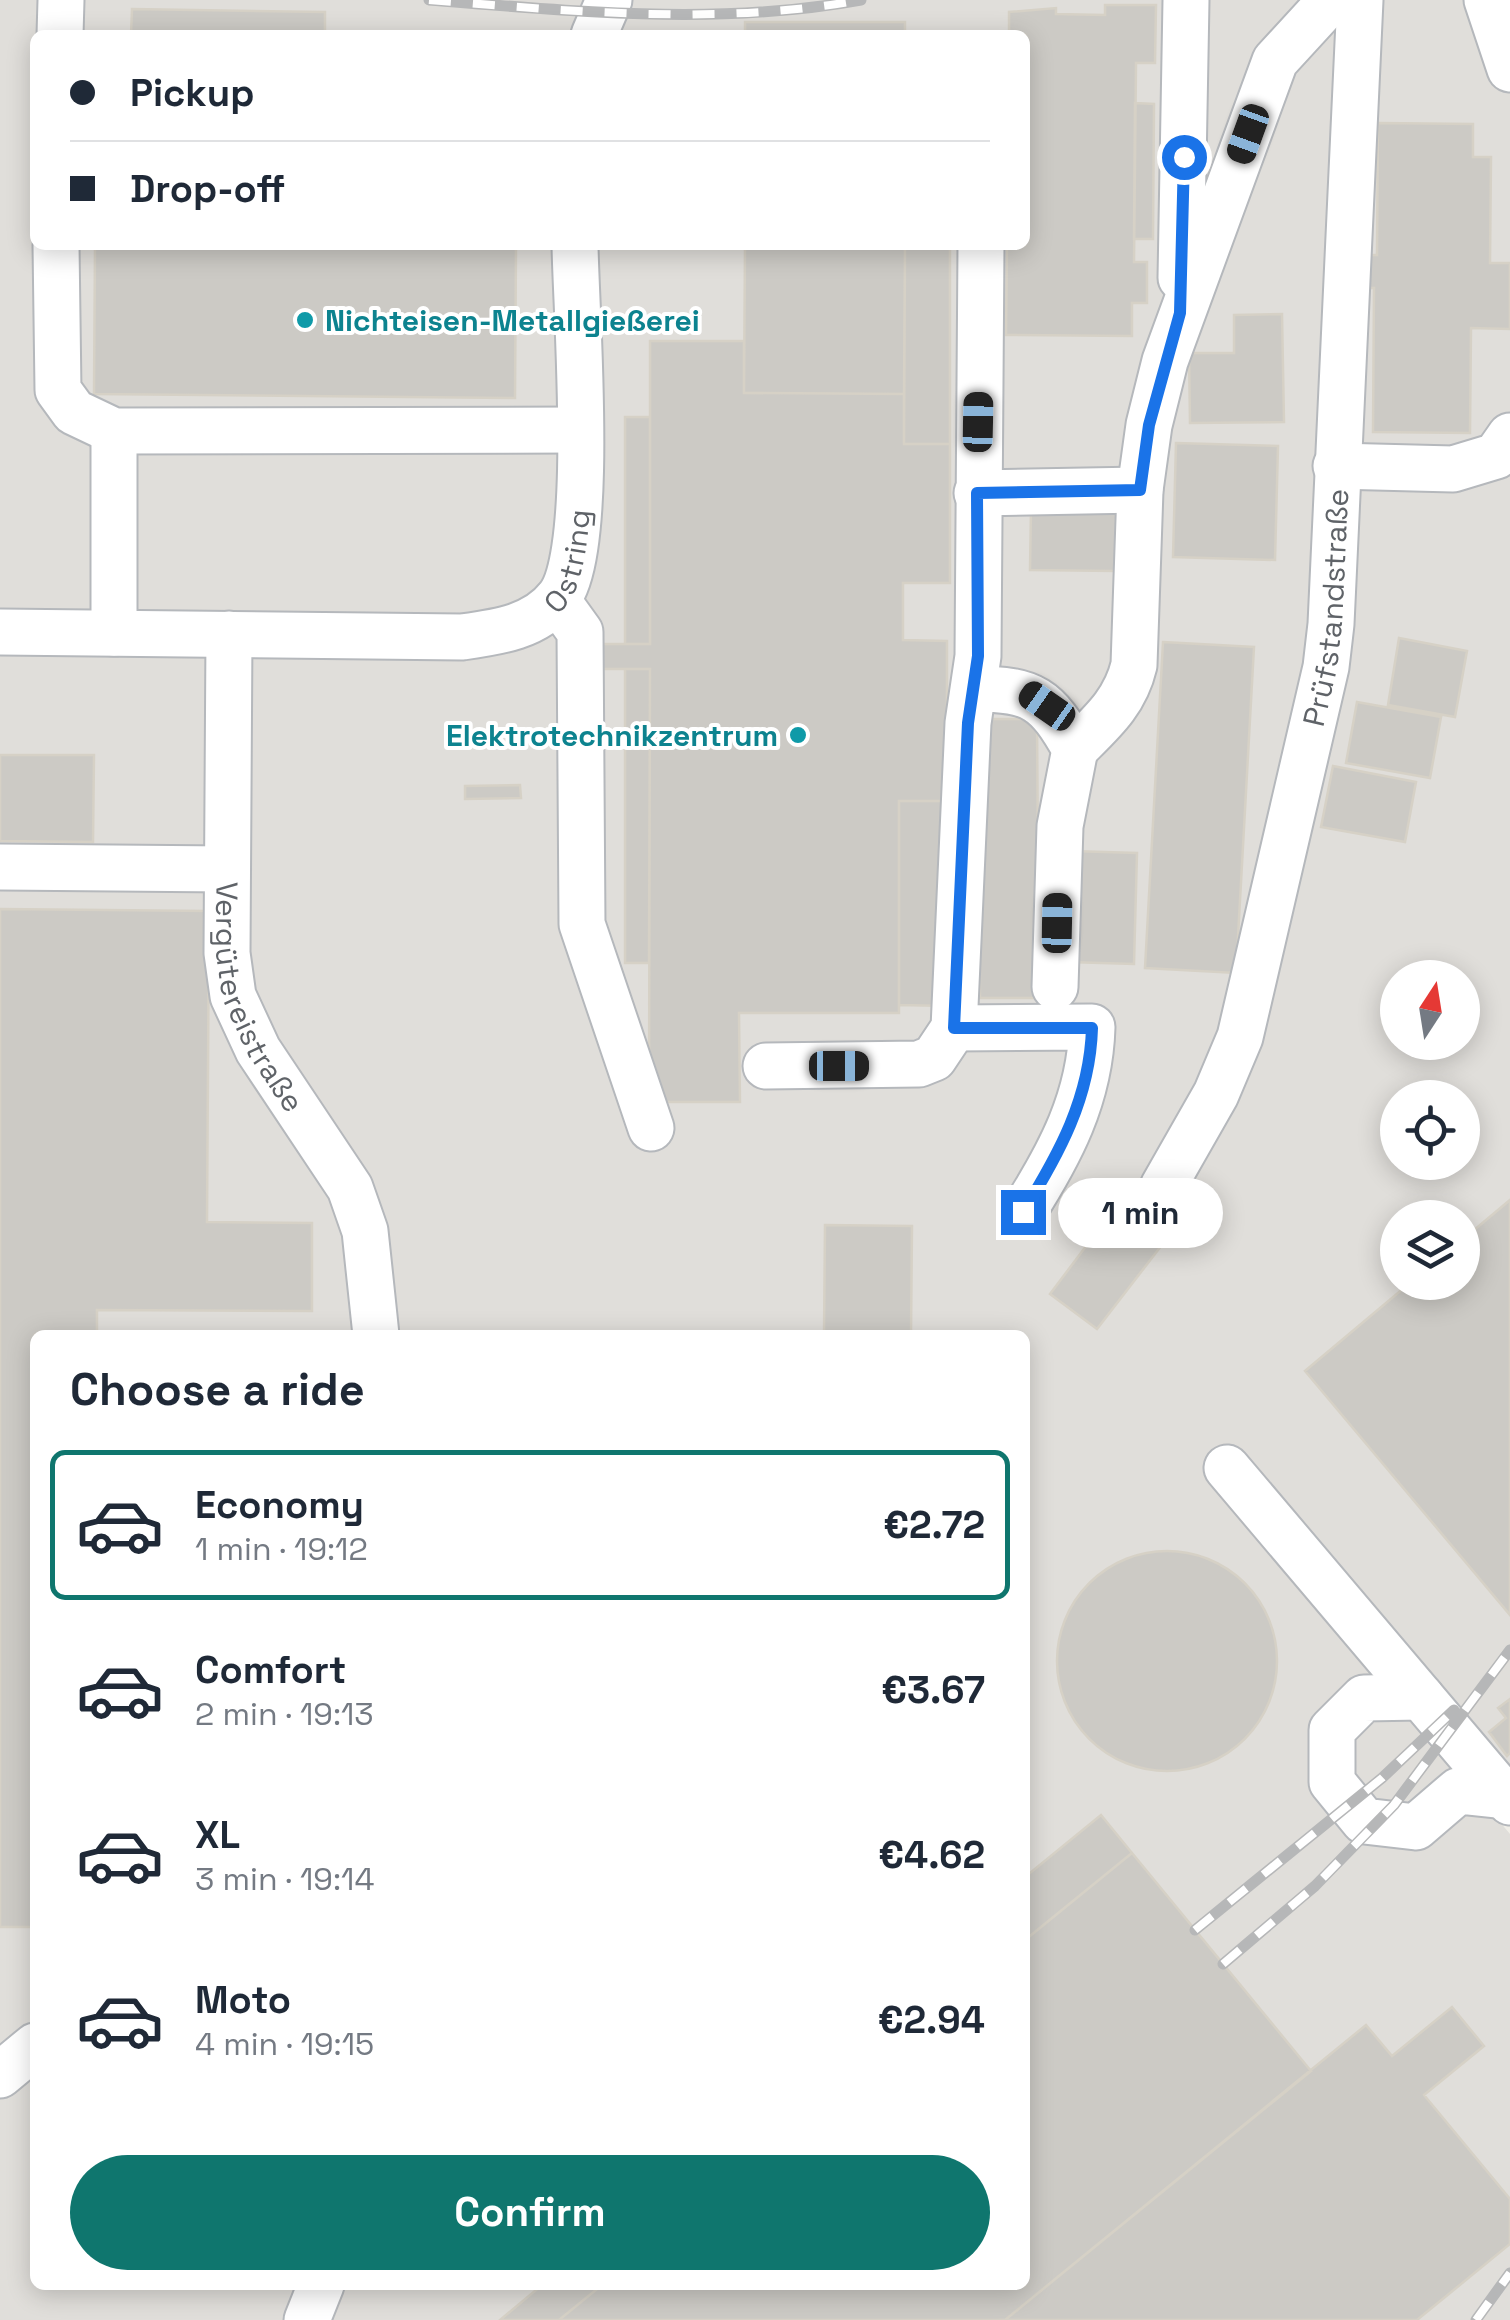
<!DOCTYPE html>
<html lang="en">
<head>
<meta charset="utf-8">
<style>
  :root { --surface:#fff; --page:#f6f6f7; --text:#1f2937; --muted:#747a83; --line:#e0e1e3; --accent:#0f766e }
  body { margin:0; font-family:"Space Grotesk",sans-serif; background:var(--page); color:var(--text); height:100vh; display:flex; flex-direction:column; font-size:38px; white-space:nowrap }
  * { box-sizing:border-box; margin:0 }
  p { font-size:32px; color:var(--muted) }
  .icon { flex:none; width:55px; height:55px; fill:none; stroke:currentColor; stroke-width:2; stroke-linecap:round; stroke-linejoin:round }
  .map { position:relative; flex:1; overflow:hidden }
  .details { position:absolute; left:30px; top:1330px; width:1000px; height:960px; display:flex; flex-direction:column; background:var(--surface); border-radius:15px; box-shadow:0 5px 25px #0003 }
  .details>* { flex:none }
  .banner { position:absolute; left:30px; top:30px; width:1000px; height:220px; border-radius:15px; box-shadow:0 5px 25px #0003; display:grid; align-content:center; height:220px; padding:0 40px; background:var(--surface) }
  .needle { width:65px; rotate:12deg }
  .controls { position:absolute; left:1380px; top:960px; display:grid; gap:20px }
  .controls a { display:grid; place-items:center; width:100px; height:100px; border-radius:50%; background:var(--surface); box-shadow:0 5px 25px #0003; font-size:50px }
  .end { position:absolute; width:45px; height:45px; margin:-22px; border:12px solid #1a73e8; background:#fff; box-shadow:0 0 0 5px #fff }
  .from { border-radius:50% }
  .bubble { position:absolute; height:70px; border-radius:35px; background:var(--surface); box-shadow:0 5px 25px #0003; font-size:32px; font-weight:700; line-height:70px; text-align:center }
  .car { position:absolute; width:30px; height:60px; margin:-30px -15px; border-radius:12px; box-shadow:0 0 8px 2px #0007; background:linear-gradient(#222 24%,#8ab4d8 0 40%,#222 0 76%,#8ab4d8 0 86%,#222 0) }
  .banner b { display:flex; align-items:center; gap:35px; height:95px; font-size:38px }
  .banner b+b { border-top:2px solid var(--line) }
  .banner i { width:25px; height:25px; background:var(--text) }
  ul { padding:0; list-style:none }
  li { display:flex; align-items:center; gap:30px; height:150px; margin:0 20px 15px; padding:0 20px; border:5px solid transparent; border-radius:15px }
  li div { flex:1 }
  li b { display:block; font-size:38px }
  li em { font-style:normal; font-weight:700 }
  li.on { border-color:var(--accent) }
  li>.icon { width:90px; height:90px; stroke-width:1.5 }
  h2 { padding:0 40px; font-size:45px; line-height:120px }
  .action { display:flex; gap:20px; margin-top:auto; padding:20px 40px }
  .action a { flex:1; height:115px; border-radius:60px; background:var(--accent); color:#fff; font-size:40px; font-weight:700; line-height:115px; text-align:center }
  .map>svg:first-child { display:block }
</style>
</head>
<body>
<div class="map">
<svg width="1510" height="2320" viewBox="0 0 1510 2320">
  <rect width="100%" height="100%" fill="#f1efe8"/>
  <!-- industrial -->
  <path fill="#e0deda" fill-rule="evenodd" d="M0 0H1510V1772L1231 1503 1510 1834V2320H0ZM35 35H1025V245H35ZM1398 978H1462V1042H1398ZM1398 1098H1462V1162H1398ZM1398 1218H1462V1282H1398ZM35 1335H1025V2285H35Z"/>
  <!-- building -->
  <path fill="#cccac5" stroke="#d6d1c6" stroke-width="2.5" d="M1105 5H1156L1155 63H1136L1134 262H1147V303H1132V336L1006 335 1007 245H1025V35H1009V12L1056 8V14L1105 15Z
    M132 9 325 12V35H131Z
    M745 22H905V35H745Z
    M1135 103 1154 104 1153 239H1134Z
    M1378 123 1473 124V157H1491L1490 263H1510V329L1471 328 1470 433 1373 432 1374 288H1361L1362 255H1377Z
    M95 245H516L515 398 94 394Z
    M745 245H905L904 394 744 393Z
    M905 245H950V444H904Z
    M1282 314 1284 422 1190 423 1189 353H1234V315Z
    M650 341H744V393L904 394V444H950V583H903V640L947 641V801H899V1013H739L740 1102H649L650 669H595V644H650Z
    M625 417H650V644H625Z
    M1176 443 1278 446 1275 560 1173 557Z
    M1031 508 1116 509 1115 571 1030 570Z
    M1399 638 1467 651 1455 717 1388 705Z
    M1163 642 1254 647 1236 973 1145 968Z
    M625 669H650L649 963H625Z
    M1357 702 1441 717 1430 778 1346 763Z
    M978 719H1037L1039 998H980Z
    M0 755H94L93 842 0 841Z
    M1333 766 1416 782 1405 842 1321 827Z
    M520 785 521 798 465 799V786Z
    M899 801H947V1006L899 1005Z
    M1071 851 1137 853 1134 964 1068 962Z
    M0 909 209 911 207 1222 312 1223V1311L97 1310V1335H35V1927H0Z
    M1510 1200V1615L1305 1371 1411 1282H1462V1240Z
    M1117 1205 1165 1241 1097 1329 1050 1294Z
    M825 1225 912 1226 911 1335H824Z
    M1057 1661a110 110 0 1 1 220 0a110 110 0 1 1-220 0Z
    M1510 1699V1753L1507 1756 1489 1732 1506 1718 1498 1708Z
    M1101 1815 1132 1853 1025 1940V1877Z
    M1132 1853 1311 2071 1005 2320H559L602 2285H1025V1940Z
    M1452 2007 1484 2046 1424 2095 1510 2199V2244L1417 2320H1005L1366 2025 1392 2056Z
    M542 2285H602L559 2320H500Z"/>
  <g fill="none" stroke-linecap="round" stroke-linejoin="round">
    <!-- minor casing -->
    <g stroke="#b5b8bc" stroke-width="49">
      <g id="minor">
        <path d="M1487 0 1510 69"/>
        <path d="M60 35 61 0"/>
        <path d="M594 35 609 0"/>
        <path d="M56 245 58 390 74 412 114 431 578 430"/>
        <path d="M1181 278 1186 0"/>
        <path d="M114 431V633"/>
        <path d="M1336 466 1453 469 1496 456 1510 436"/>
        <path d="M977 493 1140 490"/>
        <path d="M557 600 580 632 582 924 651 1128"/>
        <path id="s1" d="M0 632 462 637C498 632 536 627 559 597 595 550 576 314 575 245"/>
        <path id="s2" d="M229 634 227 953 233 996 258 1050 350 1188 365 1231 376 1335"/>
        <path d="M975 689C1033 689 1047 699 1075 749L1060 826 1055 987"/>
        <path d="M1075 749C1101 723 1125 703 1134 665L1140 490 1149 425 1165 361 1275 61 1331 0"/>
        <path d="M0 867 227 869"/>
        <path d="M954 1028 1092 1027C1090 1098 1060 1154 1023 1212"/>
        <path d="M766 1066 919 1064 934 1058 954 1028 968 723 978 656 981 245"/>
        <path id="s3" d="M1163 1187 1216 1094 1240 1037 1326 667 1331 624 1360 0"/>
        <path d="M1227 1468 1510 1802"/>
        <path d="M1421 1697 1364 1698 1332 1730V1782L1364 1821 1416 1827 1458 1791 1505 1796"/>
        <path d="M0 2075 35 2046"/>
        <path d="M307 2320 321 2285"/>
      </g>
    </g>
    <!-- minor -->
    <use href="#minor" stroke="#fff" stroke-width="45"/>
    <!-- rail casing -->
    <g stroke="#b6b7b8" stroke-width="11">
      <path id="rail" d="M429 0C573 11 718 26 861 0
        M1195 1930 1382 1778 1454 1710
        M1223 1964 1315 1886 1394 1805 1510 1650
        M1476 2320 1510 2273"/>
    </g>
    <!-- rail -->
    <use href="#rail" stroke="#fff" stroke-width="8" stroke-dasharray="22" stroke-linecap="butt"/>
  </g>
  <g fill="none" stroke-linecap="round" stroke-linejoin="round">
    <!-- route -->
    <path stroke="#1a73e8" stroke-width="12" d="M1023 1212C1059 1154 1090 1098 1092 1028H954L968 723 978 656 977 493 1140 490 1149 425 1180 313 1184 157"/>
  </g>
  <!-- markers -->
  <g fill="#0f9aa8" stroke="#fff" stroke-width="4">
    <circle cx="305" cy="320" r="10"/>
    <circle cx="798" cy="735" r="10"/>
  </g>
  <g text-anchor="middle" dominant-baseline="central" stroke-width="8" stroke-linejoin="round" paint-order="stroke">
    <!-- culture labels -->
    <g font-size="30" font-weight="bold" fill="#0d838f" stroke="#fff" text-anchor="start">
      <text x="325" y="320">Nichteisen-Metallgießerei</text>
      <text x="778" y="735" text-anchor="end">Elektrotechnikzentrum</text>
    </g>
    <!-- street labels -->
    <g font-size="30" fill="#5f6368" stroke="#fff">
      <text stroke="none"><textPath href="#s1" startOffset="608">Ostring</textPath></text>
      <text stroke="none"><textPath href="#s3" startOffset="608">Prüfstandstraße</textPath></text>
      <text stroke="none"><textPath href="#s2" startOffset="370">Vergütereistraße</textPath></text>
    </g>
  </g>
</svg>
<div class="controls">
<a><svg class="needle" viewBox="-14 -14 28 28"><path d="M0-13l5 13h-10z" fill="#e53935"/><path d="M0 13l5-13h-10z" fill="#747a83"/></svg></a>
<a><svg class="icon" aria-label="locate" viewBox="0 0 24 24"><circle cx="12" cy="12" r="6"/><path d="M12 2v4M12 18v4M2 12h4M18 12h4"/></svg></a>
<a><svg class="icon" aria-label="layers" viewBox="0 0 24 24"><path d="M12 4l9 5-9 5-9-5zM3 14l9 5 9-5"/></svg></a>
</div>
<i class="end from" style="left:1184px;top:157px"></i>
<i class="end" style="left:1023px;top:1212px"></i>
<div class="bubble" style="left:1058px;top:1178px;width:165px">1 min</div>
<i class="car" style="left:1248px;top:134px;rotate:200deg"></i>
<i class="car" style="left:978px;top:422px;rotate:1deg"></i>
<i class="car" style="left:1047px;top:706px;rotate:305deg"></i>
<i class="car" style="left:1057px;top:923px;rotate:1deg"></i>
<i class="car" style="left:839px;top:1066px;rotate:90deg"></i>
<div class="banner">
<b><i class="from"></i>Pickup</b>
<b><i></i>Drop-off</b>
</div>
<section class="details">
<h2>Choose a ride</h2>
<ul>
<li class="on"><svg class="icon" aria-label="car" viewBox="0 0 24 24"><path d="M5 17H2v-5l4-1 3-4h7l3 4 3 1v5h-3M9 17h6M6 11h13"/><circle cx="7" cy="17" r="2"/><circle cx="17" cy="17" r="2"/></svg><div><b>Economy</b><p>1 min · 19:12</p></div><em>€2.72</em></li>
<li><svg class="icon" aria-label="car" viewBox="0 0 24 24"><path d="M5 17H2v-5l4-1 3-4h7l3 4 3 1v5h-3M9 17h6M6 11h13"/><circle cx="7" cy="17" r="2"/><circle cx="17" cy="17" r="2"/></svg><div><b>Comfort</b><p>2 min · 19:13</p></div><em>€3.67</em></li>
<li><svg class="icon" aria-label="car" viewBox="0 0 24 24"><path d="M5 17H2v-5l4-1 3-4h7l3 4 3 1v5h-3M9 17h6M6 11h13"/><circle cx="7" cy="17" r="2"/><circle cx="17" cy="17" r="2"/></svg><div><b>XL</b><p>3 min · 19:14</p></div><em>€4.62</em></li>
<li><svg class="icon" aria-label="car" viewBox="0 0 24 24"><path d="M5 17H2v-5l4-1 3-4h7l3 4 3 1v5h-3M9 17h6M6 11h13"/><circle cx="7" cy="17" r="2"/><circle cx="17" cy="17" r="2"/></svg><div><b>Moto</b><p>4 min · 19:15</p></div><em>€2.94</em></li>
</ul>
<div class="action"><a>Confirm</a></div>
</section>
</div>
</body>
</html>
